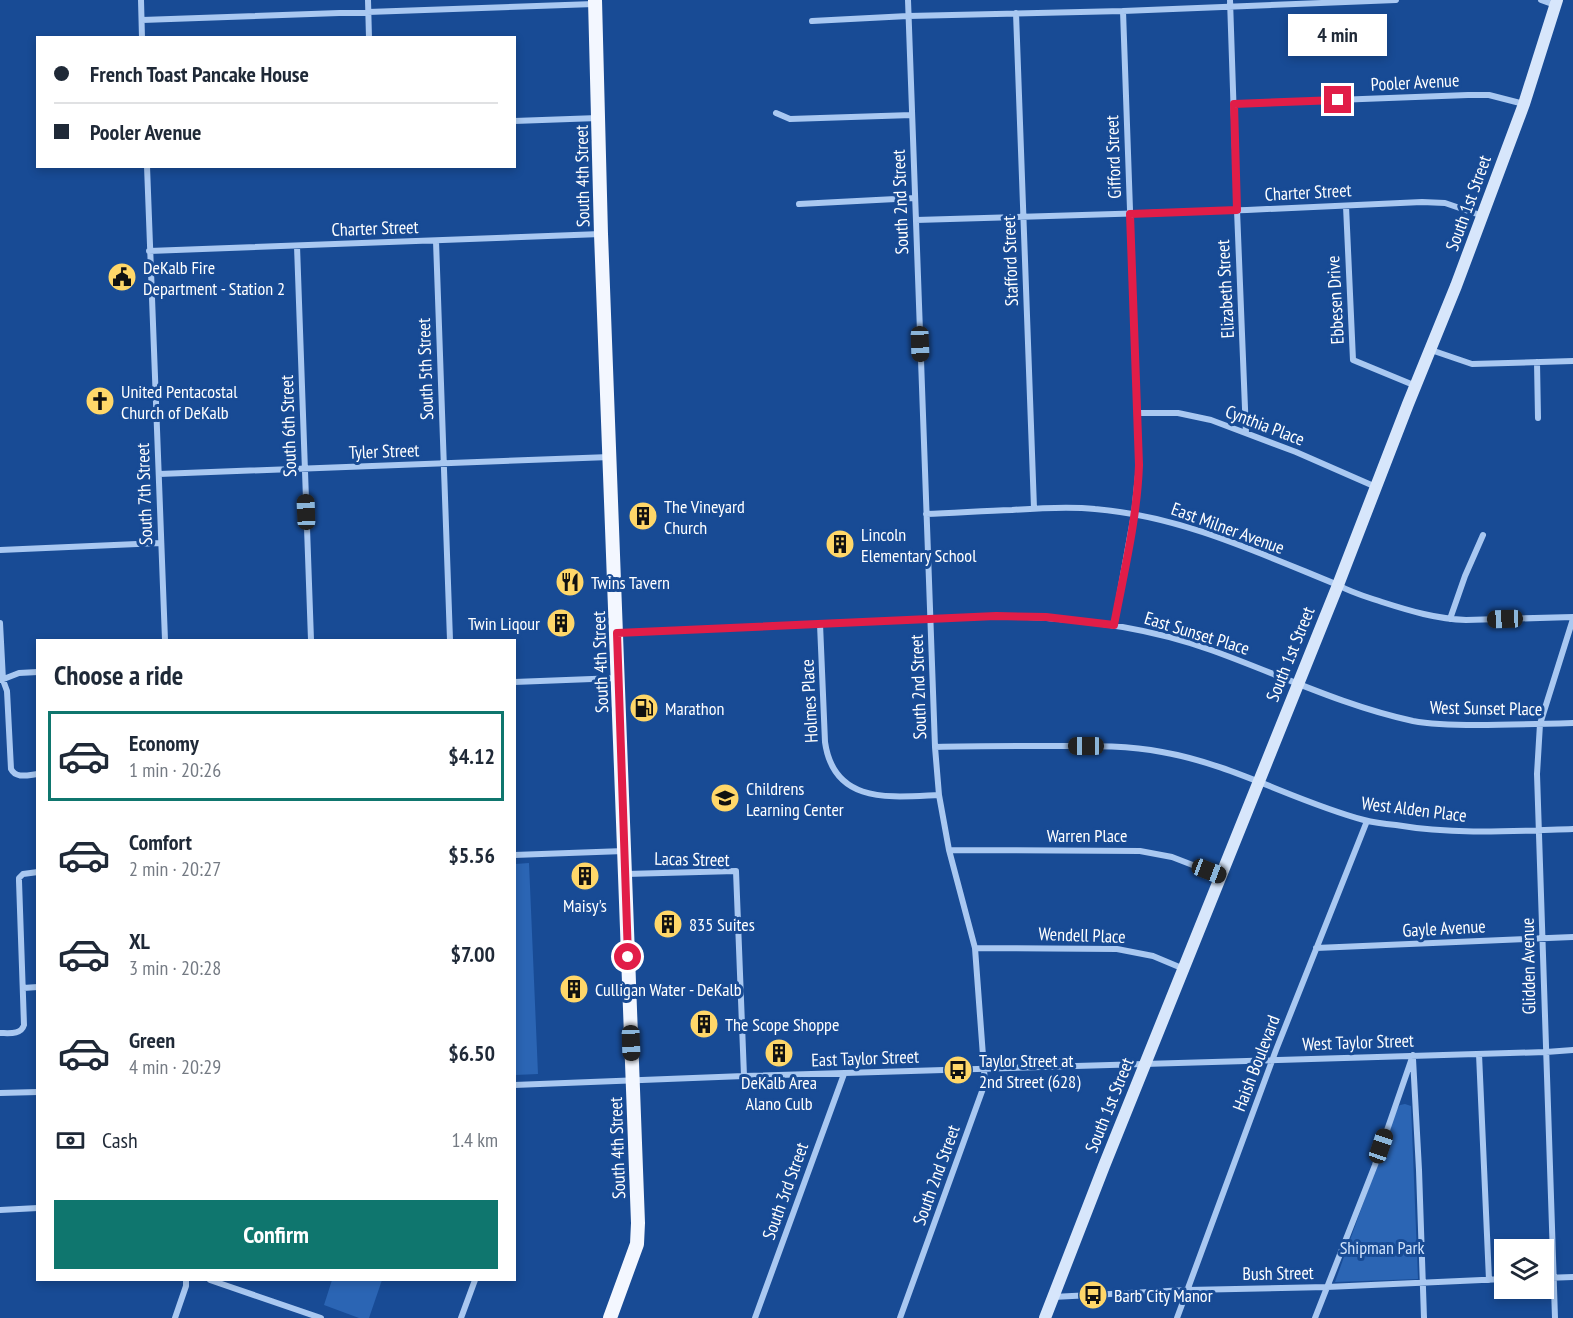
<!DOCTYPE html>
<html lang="en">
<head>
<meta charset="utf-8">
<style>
  :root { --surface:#fff; --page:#f2f2f3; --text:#1f2937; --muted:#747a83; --line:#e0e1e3; --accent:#0f766e }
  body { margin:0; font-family:"PT Sans Narrow",sans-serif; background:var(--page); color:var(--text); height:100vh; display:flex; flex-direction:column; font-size:22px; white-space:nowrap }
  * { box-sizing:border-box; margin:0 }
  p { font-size:20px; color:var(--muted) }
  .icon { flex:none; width:33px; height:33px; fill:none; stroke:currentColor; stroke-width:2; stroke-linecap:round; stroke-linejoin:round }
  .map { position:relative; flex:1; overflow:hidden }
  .sheet { position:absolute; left:36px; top:639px; width:480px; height:642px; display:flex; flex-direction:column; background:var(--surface); border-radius:0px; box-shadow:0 3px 9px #0003 }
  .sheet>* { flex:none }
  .guide { position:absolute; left:36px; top:36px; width:480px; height:132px; border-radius:0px; box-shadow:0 3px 9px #0003; display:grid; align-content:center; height:132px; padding:0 18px; background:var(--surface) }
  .controls { position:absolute; left:1494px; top:1239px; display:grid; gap:12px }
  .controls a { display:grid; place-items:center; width:60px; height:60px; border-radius:0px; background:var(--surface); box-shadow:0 3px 9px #0003; font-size:30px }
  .end { position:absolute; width:27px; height:27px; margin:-14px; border:8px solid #e11d48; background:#fff; box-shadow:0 0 0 3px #fff }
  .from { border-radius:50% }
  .bubble { position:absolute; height:42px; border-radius:0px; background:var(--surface); box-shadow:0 3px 9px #0003; font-size:20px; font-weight:800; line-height:42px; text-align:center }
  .car { position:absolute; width:18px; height:36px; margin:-18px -9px; border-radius:8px; box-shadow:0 0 4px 2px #0007; background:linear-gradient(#222 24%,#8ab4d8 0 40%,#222 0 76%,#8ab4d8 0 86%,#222 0) }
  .guide b { display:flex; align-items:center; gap:21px; height:57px; font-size:22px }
  .guide b+b { border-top:2px solid var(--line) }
  .guide i { width:15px; height:15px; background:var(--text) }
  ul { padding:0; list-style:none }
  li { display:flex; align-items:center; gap:18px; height:90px; margin:0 12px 9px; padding:0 6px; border:3px solid transparent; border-radius:0px }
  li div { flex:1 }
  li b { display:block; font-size:22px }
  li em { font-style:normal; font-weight:800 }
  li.on { border-color:var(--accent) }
  li>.icon { width:54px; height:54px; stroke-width:1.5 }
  h2 { padding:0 18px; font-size:27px; line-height:72px }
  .pay { display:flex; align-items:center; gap:15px; height:66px; padding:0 18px; font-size:22px }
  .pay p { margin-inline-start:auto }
  .primary-button { display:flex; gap:12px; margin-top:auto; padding:12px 18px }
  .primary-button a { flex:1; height:69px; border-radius:0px; background:var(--accent); color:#fff; font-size:24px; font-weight:800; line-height:69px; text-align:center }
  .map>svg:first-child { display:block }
</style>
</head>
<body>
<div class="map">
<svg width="1573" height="1318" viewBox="0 0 1573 1318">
  <rect width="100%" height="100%" fill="#184b95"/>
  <!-- green -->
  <path fill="#2b65b4" d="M529 863 538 1074 515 1075V864Z
    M1405 1104 1411 1106 1418 1279 1335 1282 1397 1109 1400 1105Z
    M332 1280H382L369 1318H359L324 1305Z"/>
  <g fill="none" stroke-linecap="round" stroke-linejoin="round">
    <!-- street -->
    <path stroke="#a9c8f1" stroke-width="6" d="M141 0 142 38
      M368 0 369 38
      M1230 0 1237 210 1246 433
      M1541 0 1555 5
      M1016 13 1034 508
      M142 20 594 4
      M812 21 908 16 1123 11 1396 0
      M1234 104 1468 95H1489L1524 104
      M776 113 790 119 912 115
      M514 121 598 118
      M147 166 165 640
      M799 204 915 198
      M1346 206 1353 360 1416 386
      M916 220 1247 210 1422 202 1445 203 1483 216
      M436 241 450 640
      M297 246 311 640
      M149 251 601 234
      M1431 350 1472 364 1573 361
      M1537 362 1538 418
      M1137 413H1178L1211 420 1296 452 1376 487
      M159 474 610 457
      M926 514C954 513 983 511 1012 510 1039 508 1068 506 1095 509 1181 516 1259 553 1338 585 1352 593 1367 597 1382 602 1410 611 1437 619 1466 620L1573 617
      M0 550 160 543
      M1450 619 1465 576 1483 535
      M0 623 3 680 7 691 11 769C16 779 28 775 38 774
      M820 624 825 742C834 805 891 797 939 795
      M1114 625 1134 514 1139 465 1123 11
      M617 633 996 616C1069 617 1142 625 1211 650 1278 674 1343 706 1413 721 1434 725 1456 725 1477 725 1509 725 1541 724 1573 723
      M1 680 19 673 38 672
      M514 682 618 678
      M935 747C973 746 1010 746 1048 746 1086 746 1125 745 1162 752 1232 764 1296 802 1364 820 1375 823 1385 824 1396 825 1454 835 1514 831 1573 829
      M949 850 1140 851 1172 857 1221 876
      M514 855 624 851
      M626 874 736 871 744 1076
      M975 948 1117 949 1153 956 1184 969
      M1316 948 1573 937
      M23 988 38 987
      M0 1033C9 1033 21 1035 24 1025L19 881V878L23 874 38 872
      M1479 1054 1489 1280
      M1413 1059 1419 1170 1424 1318
      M514 1085 744 1076 1546 1052 1573 1050
      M0 1093 38 1092
      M0 1210 38 1208
      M1544 1278 1573 1277
      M210 1280 321 1318
      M1053 1297 1187 1290 1327 1287 1504 1279
      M175 1318 186 1286V1280
      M461 1318 475 1280
      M755 1318 844 1074
      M900 1318 985 1083 975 948 949 850 939 795 935 747 908 0
      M1177 1318 1276 1050 1367 821
      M1315 1318 1375 1165 1413 1055
      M1555 1318 1537 774 1540 724 1573 619"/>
    <!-- secondary -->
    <path stroke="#d7e6fb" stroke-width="12" d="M1045 1318 1104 1166 1338 585 1408 404 1456 286 1524 104 1557 0"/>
    <!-- primary -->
    <path stroke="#f3f7ff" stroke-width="14" d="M595 0 601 234 638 1223 637 1244 610 1318"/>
  </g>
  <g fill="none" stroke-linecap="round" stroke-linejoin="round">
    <!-- route -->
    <path stroke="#e11d48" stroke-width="8" d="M628 957 617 633 996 616 1046 617 1114 625C1124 572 1137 519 1139 465L1130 214 1237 210 1234 104 1338 100"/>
  </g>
  <!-- icons -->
  <defs>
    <g id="civic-disc" transform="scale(1.5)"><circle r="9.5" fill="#ffd769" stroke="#184b95"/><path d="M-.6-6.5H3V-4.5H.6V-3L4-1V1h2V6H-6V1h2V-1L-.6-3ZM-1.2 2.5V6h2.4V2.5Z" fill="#111"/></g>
    <g id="church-disc" transform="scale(1.5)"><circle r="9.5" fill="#ffd769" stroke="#184b95"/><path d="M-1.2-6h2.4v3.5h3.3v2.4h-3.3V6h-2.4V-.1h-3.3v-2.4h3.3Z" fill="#111"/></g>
    <g id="building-disc" transform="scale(1.5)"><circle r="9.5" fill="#ffd769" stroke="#184b95"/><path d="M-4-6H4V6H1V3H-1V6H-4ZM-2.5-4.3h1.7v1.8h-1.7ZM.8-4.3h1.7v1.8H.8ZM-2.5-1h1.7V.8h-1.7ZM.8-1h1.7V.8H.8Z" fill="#111"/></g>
    <g id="restaurant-disc" transform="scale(1.5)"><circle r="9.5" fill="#ffd769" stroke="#184b95"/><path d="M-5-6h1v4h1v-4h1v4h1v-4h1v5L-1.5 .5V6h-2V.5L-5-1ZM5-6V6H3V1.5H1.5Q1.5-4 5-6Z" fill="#111"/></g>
    <g id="fuel-disc" transform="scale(1.5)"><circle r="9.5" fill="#ffd769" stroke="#184b95"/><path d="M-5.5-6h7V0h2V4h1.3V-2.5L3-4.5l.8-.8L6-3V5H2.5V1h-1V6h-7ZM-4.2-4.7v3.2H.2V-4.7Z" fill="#111"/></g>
    <g id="school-disc" transform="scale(1.5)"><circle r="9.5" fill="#ffd769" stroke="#184b95"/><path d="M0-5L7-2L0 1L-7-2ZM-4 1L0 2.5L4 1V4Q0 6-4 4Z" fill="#111"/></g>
    <g id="bus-disc" transform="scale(1.5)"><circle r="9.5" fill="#ffd769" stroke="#184b95"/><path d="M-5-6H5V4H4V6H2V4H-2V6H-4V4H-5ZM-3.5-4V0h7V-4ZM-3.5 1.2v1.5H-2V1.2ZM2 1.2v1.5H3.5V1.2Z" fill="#111"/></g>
  </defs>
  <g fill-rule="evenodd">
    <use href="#civic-disc" x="122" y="277"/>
    <use href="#church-disc" x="100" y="401"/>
    <use href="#building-disc" x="643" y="516"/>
    <use href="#building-disc" x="840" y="544"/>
    <use href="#restaurant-disc" x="570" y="582"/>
    <use href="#building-disc" x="561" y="623"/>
    <use href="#fuel-disc" x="644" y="708"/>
    <use href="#school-disc" x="725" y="798"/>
    <use href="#building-disc" x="585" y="876"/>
    <use href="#building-disc" x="668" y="924"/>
    <use href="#building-disc" x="574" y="989"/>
    <use href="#building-disc" x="704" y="1024"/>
    <use href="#building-disc" x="779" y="1053"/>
    <use href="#bus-disc" x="958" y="1070"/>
    <use href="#bus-disc" x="1093" y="1295"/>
  </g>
  <g text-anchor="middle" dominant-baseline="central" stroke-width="6" stroke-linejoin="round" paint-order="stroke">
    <!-- street labels -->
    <g font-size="18" fill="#fff" stroke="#184b95">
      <text transform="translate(1415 82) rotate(-3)">Pooler Avenue</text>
      <text transform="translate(1113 157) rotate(-92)">Gifford Street</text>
      <text transform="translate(582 176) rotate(-91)">South 4th Street</text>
      <text transform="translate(1308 192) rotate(-3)">Charter Street</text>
      <text transform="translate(900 202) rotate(-92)">South 2nd Street</text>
      <text transform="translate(1468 203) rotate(-70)">South 1st Street</text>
      <text transform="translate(375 228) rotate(-2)">Charter Street</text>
      <text transform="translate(1010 261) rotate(-92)">Stafford Street</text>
      <text transform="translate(1225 289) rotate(-93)">Elizabeth Street</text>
      <text transform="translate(1335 300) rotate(-93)">Ebbesen Drive</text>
      <text transform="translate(425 369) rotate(-92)">South 5th Street</text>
      <text transform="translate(1265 425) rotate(21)">Cynthia Place</text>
      <text transform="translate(288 426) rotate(-92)">South 6th Street</text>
      <text transform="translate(384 451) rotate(-2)">Tyler Street</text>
      <text transform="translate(144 494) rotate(-92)">South 7th Street</text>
      <text transform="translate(1228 528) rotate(20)">East Milner Avenue</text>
      <text transform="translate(1197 633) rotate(17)">East Sunset Place</text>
      <text transform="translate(1290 654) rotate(-68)">South 1st Street</text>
      <text transform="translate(600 662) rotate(-92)">South 4th Street</text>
      <text transform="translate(918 687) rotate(-92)">South 2nd Street</text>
      <text transform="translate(809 701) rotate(-93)">Holmes Place</text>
      <text transform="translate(1486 708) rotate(1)">West Sunset Place</text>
      <text transform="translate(1414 809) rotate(7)">West Alden Place</text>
      <text x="1087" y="835">Warren Place</text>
      <text transform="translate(692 859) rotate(1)">Lacas Street</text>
      <text transform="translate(1444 928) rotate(-3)">Gayle Avenue</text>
      <text transform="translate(1082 935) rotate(2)">Wendell Place</text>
      <text transform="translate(1528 966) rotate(-91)">Glidden Avenue</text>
      <text transform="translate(1358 1042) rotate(-2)">West Taylor Street</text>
      <text transform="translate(865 1058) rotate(-2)">East Taylor Street</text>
      <text transform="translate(1256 1063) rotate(-69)">Haish Boulevard</text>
      <text transform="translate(1109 1105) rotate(-68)">South 1st Street</text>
      <text transform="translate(617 1148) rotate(-92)">South 4th Street</text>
      <text transform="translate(936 1175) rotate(-70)">South 2nd Street</text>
      <text transform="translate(785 1191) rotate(-70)">South 3rd Street</text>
      <text transform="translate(1278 1273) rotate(-1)">Bush Street</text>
    </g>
    <!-- poi labels -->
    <g font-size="18" fill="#fff" stroke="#184b95" text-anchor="start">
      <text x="143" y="267">DeKalb Fire<tspan x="143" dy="21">Department - Station 2</tspan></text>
      <text x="121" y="391">United Pentacostal<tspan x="121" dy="21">Church of DeKalb</tspan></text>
      <text x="664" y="506">The Vineyard<tspan x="664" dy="21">Church</tspan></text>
      <text x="861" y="534">Lincoln<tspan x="861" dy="21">Elementary School</tspan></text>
      <text x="591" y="582">Twins Tavern</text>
      <text x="540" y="623" text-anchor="end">Twin Liqour</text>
      <text x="665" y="708">Marathon</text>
      <text x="746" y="788">Childrens<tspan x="746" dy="21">Learning Center</tspan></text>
      <text x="585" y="905" text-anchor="middle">Maisy's</text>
      <text x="689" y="924">835 Suites</text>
      <text x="595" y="989">Culligan Water - DeKalb</text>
      <text x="725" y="1024">The Scope Shoppe</text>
      <text x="979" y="1060">Taylor Street at<tspan x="979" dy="21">2nd Street (628)</tspan></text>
      <text x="779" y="1082" text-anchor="middle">DeKalb Area<tspan x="779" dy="21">Alano Culb</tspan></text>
      <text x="1114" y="1295">Barb City Manor</text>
    </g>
    <!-- park labels -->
    <g font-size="18" fill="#d0e3fc" stroke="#184b95">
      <text x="1382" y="1247">Shipman Park</text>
    </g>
  </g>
</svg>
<div class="controls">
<a><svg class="icon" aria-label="layers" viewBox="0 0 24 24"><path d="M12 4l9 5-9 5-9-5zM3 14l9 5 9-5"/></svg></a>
</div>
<i class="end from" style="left:628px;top:957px"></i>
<i class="end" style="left:1338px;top:100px"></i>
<div class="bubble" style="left:1288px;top:14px;width:99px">4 min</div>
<i class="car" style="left:920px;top:344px;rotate:178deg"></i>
<i class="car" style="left:306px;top:512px;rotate:358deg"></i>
<i class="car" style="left:1505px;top:619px;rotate:268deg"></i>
<i class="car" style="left:1086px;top:746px;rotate:270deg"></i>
<i class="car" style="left:1209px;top:871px;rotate:111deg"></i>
<i class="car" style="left:631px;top:1043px;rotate:178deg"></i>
<i class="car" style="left:1381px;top:1146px;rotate:19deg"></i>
<div class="guide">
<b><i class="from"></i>French Toast Pancake House</b>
<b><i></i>Pooler Avenue</b>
</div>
<section class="sheet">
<h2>Choose a ride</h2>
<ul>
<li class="on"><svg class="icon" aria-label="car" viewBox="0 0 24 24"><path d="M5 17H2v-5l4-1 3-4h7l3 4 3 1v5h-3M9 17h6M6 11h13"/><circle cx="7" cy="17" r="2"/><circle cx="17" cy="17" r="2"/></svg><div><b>Economy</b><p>1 min · 20:26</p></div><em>$4.12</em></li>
<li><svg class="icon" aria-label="car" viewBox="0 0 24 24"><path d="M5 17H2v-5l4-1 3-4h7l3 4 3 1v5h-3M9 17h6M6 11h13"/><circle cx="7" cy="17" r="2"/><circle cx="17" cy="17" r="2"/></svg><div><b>Comfort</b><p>2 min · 20:27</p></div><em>$5.56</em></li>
<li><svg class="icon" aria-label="car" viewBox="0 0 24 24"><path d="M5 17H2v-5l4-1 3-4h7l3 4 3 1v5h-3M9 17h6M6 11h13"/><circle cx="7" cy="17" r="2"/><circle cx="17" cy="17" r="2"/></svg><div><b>XL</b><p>3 min · 20:28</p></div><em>$7.00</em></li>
<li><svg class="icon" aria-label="car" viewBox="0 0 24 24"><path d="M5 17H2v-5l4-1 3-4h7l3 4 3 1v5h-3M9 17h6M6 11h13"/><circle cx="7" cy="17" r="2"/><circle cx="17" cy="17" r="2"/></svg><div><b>Green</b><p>4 min · 20:29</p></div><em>$6.50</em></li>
</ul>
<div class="pay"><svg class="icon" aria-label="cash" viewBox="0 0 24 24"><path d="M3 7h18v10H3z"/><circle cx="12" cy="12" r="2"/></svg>Cash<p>1.4 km</p></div>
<div class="primary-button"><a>Confirm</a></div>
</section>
</div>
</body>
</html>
